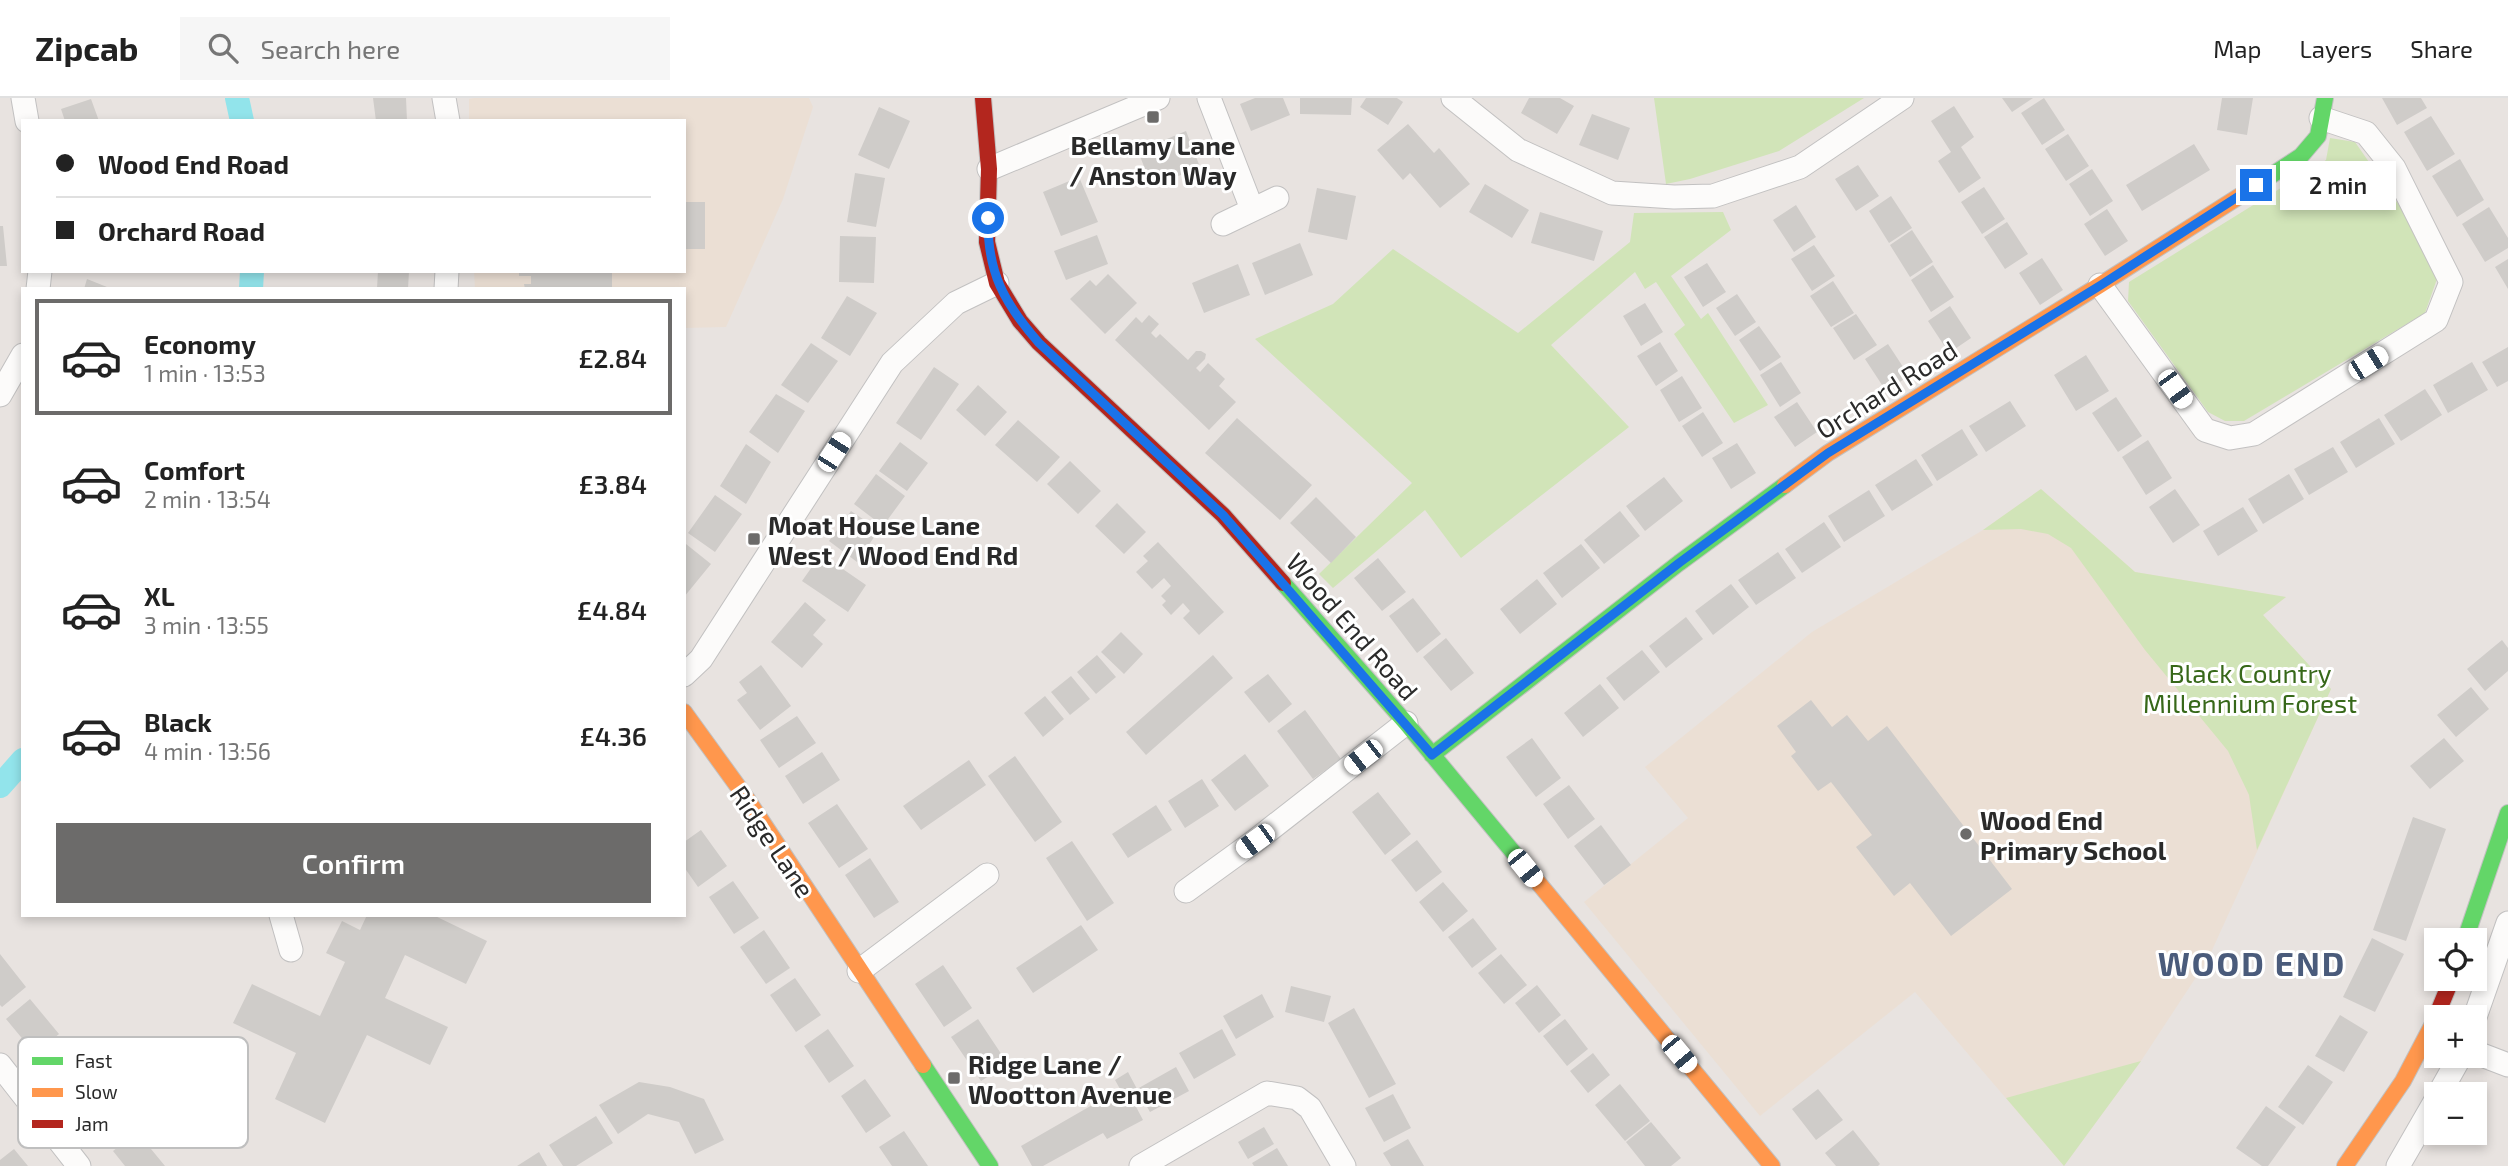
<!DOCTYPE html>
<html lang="en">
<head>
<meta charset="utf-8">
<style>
  :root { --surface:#fff; --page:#f6f6f6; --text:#222; --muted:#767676; --line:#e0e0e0; --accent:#6c6b6a }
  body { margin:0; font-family:"Exo 2",sans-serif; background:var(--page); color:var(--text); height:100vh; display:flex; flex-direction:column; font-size:26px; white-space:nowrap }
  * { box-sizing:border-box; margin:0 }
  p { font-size:23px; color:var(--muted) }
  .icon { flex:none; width:38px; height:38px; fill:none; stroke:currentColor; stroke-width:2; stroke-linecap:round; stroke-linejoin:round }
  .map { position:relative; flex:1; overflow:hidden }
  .side { position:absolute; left:21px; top:189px; width:665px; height:630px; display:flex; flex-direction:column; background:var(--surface); border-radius:0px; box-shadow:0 4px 10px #0003 }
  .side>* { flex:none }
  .hud { position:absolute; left:21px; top:21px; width:665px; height:154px; border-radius:0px; box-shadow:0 4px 10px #0003; display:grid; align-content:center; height:154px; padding:0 35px; background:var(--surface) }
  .buttons { position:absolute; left:2424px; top:830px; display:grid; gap:14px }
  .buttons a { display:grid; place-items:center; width:63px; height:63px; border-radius:0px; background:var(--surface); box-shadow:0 4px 10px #0003; font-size:35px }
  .end { position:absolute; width:32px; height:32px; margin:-16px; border:9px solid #1a73e8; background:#fff; box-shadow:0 0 0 4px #fff }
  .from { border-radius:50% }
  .bubble { position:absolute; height:49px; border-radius:0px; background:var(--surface); box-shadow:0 4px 10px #0003; font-size:23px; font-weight:600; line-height:49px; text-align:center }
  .car { position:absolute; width:21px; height:42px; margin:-21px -10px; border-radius:9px; box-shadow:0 0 5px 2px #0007; background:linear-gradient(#fff 24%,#345 0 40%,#fff 0 76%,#345 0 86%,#fff 0) }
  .hud b { display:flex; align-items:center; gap:24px; height:66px; font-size:26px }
  .hud b+b { border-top:2px solid var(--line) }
  .hud i { width:18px; height:18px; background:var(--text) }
  ul { padding:12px 0 0; list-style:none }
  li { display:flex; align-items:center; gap:21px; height:116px; margin:0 14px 10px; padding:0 21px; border:4px solid transparent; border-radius:0px }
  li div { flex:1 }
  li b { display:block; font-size:26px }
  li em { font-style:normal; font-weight:600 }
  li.on { border-color:var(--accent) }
  li>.icon { width:63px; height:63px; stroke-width:1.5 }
  .action { display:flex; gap:14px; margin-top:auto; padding:14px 35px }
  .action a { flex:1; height:80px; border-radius:0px; background:var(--accent); color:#fff; font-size:28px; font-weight:600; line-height:80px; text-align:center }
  header { display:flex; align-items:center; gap:42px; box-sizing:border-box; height:98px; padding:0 35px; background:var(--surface); border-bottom:2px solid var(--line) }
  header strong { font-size:33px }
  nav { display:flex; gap:38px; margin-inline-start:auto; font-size:24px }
  .search { width:490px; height:63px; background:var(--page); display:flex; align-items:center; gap:18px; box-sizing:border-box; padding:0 24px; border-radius:0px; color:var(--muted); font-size:26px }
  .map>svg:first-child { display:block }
</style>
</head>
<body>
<header>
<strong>Zipcab</strong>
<div class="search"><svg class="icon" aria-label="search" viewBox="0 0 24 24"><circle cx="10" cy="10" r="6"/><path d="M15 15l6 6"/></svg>Search here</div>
<nav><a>Map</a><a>Layers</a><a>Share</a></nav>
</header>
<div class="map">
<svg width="2508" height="1068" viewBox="0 0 2508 1068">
  <rect width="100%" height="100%" fill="#e8e3e0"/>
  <!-- education -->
  <path fill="#ebdfd4" d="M474 0H809L813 9 783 101 726 229 684 230V191H475L474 173H684V23H469V1Z
    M2041 391 2135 474 2286 499 2263 517 2331 591 2208 861 2141 963 2064 1068 1915 894 1760 1018 1584 804 1688 720 1645 669 1812 534 1983 432Z"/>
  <!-- green -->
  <path fill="#d1e4b8" d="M1654 0H1864L1779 53 1690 81 1666 86Z
    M2330 40 2355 44 2401 110 2437 181 2425 215 2244 323H2225L2208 314 2128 203 2129 184 2326 62Z
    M1723 114 1731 132 1671 178 1701 221 1708 215 1768 307 1734 325 1674 236 1685 227 1656 184 1645 191 1635 174 1551 247 1629 329 1461 460 1425 412 1333 490 1319 476 1412 385 1255 241 1333 206 1393 151 1518 235 1630 144 1634 115Z
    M2041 391 2135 474 2286 499 2263 517 2331 591 2257 752 2249 697 2228 653 2145 552 2071 450 2048 436 2021 431 1983 432Z
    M2141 963 2064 1068 2006 1000Z"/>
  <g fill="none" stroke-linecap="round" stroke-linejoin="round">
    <!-- canal -->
    <path stroke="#92e4eb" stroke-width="24" d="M237 0 242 23
      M251 191 252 173
      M0 688 23 662"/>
  </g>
  <!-- building -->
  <path fill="#cfccc9" d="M373 0H406L407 23H376Z
    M1255 0H1283L1290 17 1251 33 1240 6Z
    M1300 0H1352L1351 17 1300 16Z
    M1366 0H1397L1403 4 1388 27 1360 9Z
    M1529 0H1560L1574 8 1557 36 1521 15Z
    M2002 0H2033L2012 14Z
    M2044 0 2065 32 2042 47 2021 15Z
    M2222 0H2253L2247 37 2217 32Z
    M2382 0H2421L2427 10 2397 27Z
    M91 1 99 23H65L61 11Z
    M1954 8 1974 39 1961 49 1981 80 1959 95 1938 63 1951 54 1931 23Z
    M879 9 910 23 889 71 858 57Z
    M1592 16 1630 30 1618 62 1579 47Z
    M2431 18 2455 56 2427 73 2404 34Z
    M1408 26 1434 55 1439 50 1470 86 1440 110 1410 75 1403 82 1377 52Z
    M1186 33 1200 69 1152 89 1138 53Z
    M2068 36 2089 68 2066 83 2045 51Z
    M2194 46 2210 72 2142 113 2126 87Z
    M2460 61 2484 102 2457 119 2432 78Z
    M1858 67 1879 98 1856 113 1835 81Z
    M2092 71 2113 103 2090 118 2069 86Z
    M855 75 885 80 876 129 847 124Z
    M1079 79 1098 124 1061 138 1043 94Z
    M1485 86 1529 112 1512 140 1469 114Z
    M1984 89 2005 121 1982 136 1961 104Z
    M1317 90 1356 98 1347 142 1308 134Z
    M1891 98 1912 130 1889 145 1869 113Z
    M684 104H705V151H684Z
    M1796 107 1816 139 1794 154 1773 122Z
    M2489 109 2508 140V150L2485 164 2462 126Z
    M2107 111 2128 143 2105 158 2084 126Z
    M1540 114 1603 133 1594 163 1531 145Z
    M2007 124 2028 156 2005 171 1984 139Z
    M0 128H3L7 168H0Z
    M1912 132 1933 164 1910 179 1890 147Z
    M1097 137 1108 166 1066 182 1054 153Z
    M840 138 876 139 874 185 839 184Z
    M1300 145 1313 177 1265 197 1252 165Z
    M1814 147 1835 178 1812 193 1791 161Z
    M2042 160 2063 192 2040 207 2019 175Z
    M2508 161V191L2495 169Z
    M1707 165 1726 194 1703 209 1684 179Z
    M1238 166 1250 197 1204 215 1192 185Z
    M1933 167 1954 199 1931 214 1911 182Z
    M378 173H409L408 191H377Z
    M519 173H612V191H525L524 186H531V178H519Z
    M1108 176 1137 205 1105 236 1070 201 1090 182 1096 188Z
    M87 181 112 191H84Z
    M1833 183 1854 215 1831 229 1810 198Z
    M1737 196 1756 224 1735 238 1716 210Z
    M847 198 877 215 850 258 821 240Z
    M1645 205 1663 234 1641 248 1623 218Z
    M1950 208 1971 240 1949 255 1928 223Z
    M1856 216 1877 247 1854 262 1833 230Z
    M1149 217 1159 226 1151 235 1156 240 1160 236 1188 262 1196 253H1201L1206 256 1205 261 1196 270 1200 274 1208 265 1225 281 1219 288 1236 304 1209 332 1115 242 1136 219 1142 225Z
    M1759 228 1781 259 1760 273 1739 242Z
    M1660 244 1678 273 1656 288 1637 258Z
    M811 245 838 263 808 305 781 287Z
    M1888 246 1909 278 1886 293 1865 261Z
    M2508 249V283L2497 289 2482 264Z
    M2086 257 2109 293 2076 313 2054 277Z
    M1781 264 1801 295 1780 309 1760 277Z
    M2472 264 2488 292 2448 315 2433 287Z
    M934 269 959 286 921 342 896 325Z
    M1682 278 1702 310 1679 324 1660 292Z
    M978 287 1007 314 985 338 956 312Z
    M2425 291 2442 317 2401 343 2384 317Z
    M776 296 805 313 778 355 749 334Z
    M2116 299 2142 338 2118 354 2092 315Z
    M2010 303 2026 328 1986 354 1969 328Z
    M1797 304 1817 334 1795 349 1774 319Z
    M1703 314 1723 345 1702 359 1682 328Z
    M1237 320 1312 387 1280 422 1205 355Z
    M2379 320 2395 346 2356 370 2340 344Z
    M1018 322 1060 359 1037 384 995 347Z
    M1962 331 1978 357 1937 383 1921 357Z
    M2148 342 2172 380 2146 397 2122 359Z
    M900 344 928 365 907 393 879 373Z
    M1737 345 1756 375 1731 391 1712 360Z
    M746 346 771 364 746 406 720 388Z
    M2333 349 2348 374 2309 397 2294 371Z
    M1916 361 1933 387 1892 413 1875 387Z
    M1070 363 1101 393 1078 416 1047 386Z
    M876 376 905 398 883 428 854 406Z
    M2289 376 2304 401 2263 426 2248 401Z
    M1664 379 1683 403 1645 433 1626 408Z
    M2175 391 2200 427 2173 445 2149 409Z
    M1869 392 1885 418 1844 444 1828 418Z
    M715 397 742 416 715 454 688 435Z
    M1316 399 1356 439 1331 465 1290 425Z
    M1117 405 1146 434 1124 456 1095 428Z
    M2243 409 2258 433 2218 458 2203 433Z
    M851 413 879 432 857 464 829 443Z
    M1620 413 1640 438 1604 466 1584 442Z
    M1824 424 1841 449 1802 475 1785 451Z
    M1158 444 1224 514 1199 537 1183 520 1190 513 1183 505 1171 517 1162 507 1166 503 1161 498 1171 488 1164 480 1152 491 1136 474 1148 463 1143 458Z
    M686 446 711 466 684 499V448Z
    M1581 446 1600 470 1562 500 1543 475Z
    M1778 454 1796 480 1756 507 1738 482Z
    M821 456 866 487 848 514 802 483Z
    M1378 460 1406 494 1382 513 1354 480Z
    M1537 481 1557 506 1520 536 1500 511Z
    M1731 486 1749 509 1713 537 1695 513Z
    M1413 500 1441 536 1417 555 1389 518Z
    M805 504 826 522 813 537 823 546 802 570 771 544Z
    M1686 519 1703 541 1666 570 1649 548Z
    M1121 534 1143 556 1124 576 1101 554Z
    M1446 540 1474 575 1451 593 1423 559Z
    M2502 542 2508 550V573L2485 593 2467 571Z
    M1642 552 1660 574 1624 603 1606 580Z
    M1097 557 1116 579 1096 596 1077 574Z
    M1213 557 1233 580 1146 657 1126 634Z
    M761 567 791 608 760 632 737 602 747 595 739 584Z
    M1268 576 1292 606 1269 625 1244 594Z
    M1071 578 1090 601 1070 617 1051 594Z
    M1600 586 1619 610 1583 639 1564 615Z
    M2471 589 2489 611 2456 639 2437 617Z
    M1045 598 1064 621 1043 639 1024 615Z
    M1811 602 1832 629 1847 617 1868 643 1887 628 2012 791 1951 838 1910 785 1894 798 1856 749 1872 737 1831 684 1818 693 1791 658 1796 654 1777 628Z
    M1305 612 1341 661 1313 681 1277 633Z
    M797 618 816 645 779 670 760 642Z
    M1532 640 1561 680 1536 699 1506 659Z
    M2444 640 2464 663 2430 691 2410 668Z
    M822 654 840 682 803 706 785 678Z
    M1245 656 1269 688 1235 713 1211 682Z
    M1015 658 1062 724 1035 744 988 678Z
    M969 662 986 687 921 732 903 708Z
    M1202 681 1219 708 1185 730 1168 703Z
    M1569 687 1595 721 1568 741 1543 706Z
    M1378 694 1411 736 1385 757 1352 714Z
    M837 706 868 751 839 770 808 725Z
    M1156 707 1172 732 1128 760 1112 736Z
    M2413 719 2446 731 2406 843 2373 832Z
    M1601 727 1631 767 1604 787 1574 748Z
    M701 732 727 768 698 789 684 769V744Z
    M1417 742 1442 774 1416 794 1391 762Z
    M1072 743 1114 805 1087 823 1046 760Z
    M870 760 899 804 874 820 845 777Z
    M733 783 759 820 734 836 709 799Z
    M1443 784 1468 813 1443 834 1419 804Z
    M367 817H433L487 843 466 886 405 857 385 900 448 929 430 967 367 937 325 1025 275 1001 296 955 233 925 252 886 320 918 345 864 326 855 342 823 360 832Z
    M1473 820 1497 851 1472 870 1448 839Z
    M1081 827 1098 852 1033 895 1016 870Z
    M764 832 790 870 766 886 740 849Z
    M2372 840 2404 856 2375 914 2343 899Z
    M0 856 26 889 2 909 0 907Z
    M1501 856 1527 887 1504 906 1478 875Z
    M943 867 972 910 944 929 915 886Z
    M795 880 821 917 796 934 770 897Z
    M1537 887 1561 917 1539 935 1515 905Z
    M1291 888 1331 898 1324 924 1285 914Z
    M1262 896 1274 919 1236 941 1223 918Z
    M30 901 59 936 35 956 6 921Z
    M1354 910 1396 986 1369 1000 1328 925Z
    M2340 917 2368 934 2344 974 2315 958Z
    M978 921 1008 966 981 983 951 939Z
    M1565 921 1588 951 1567 968 1543 938Z
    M828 931 854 968 829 985 804 948Z
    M1222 931 1236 957 1194 981 1179 955Z
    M1593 955 1610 977 1588 995 1570 973Z
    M2308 967 2333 984 2303 1027 2278 1009Z
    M1176 969 1189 993 1150 1014 1142 1000 1134 1005 1143 1022 1107 1041 1103 1035 1043 1068H1032L1021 1048 1120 991 1115 982 1128 974 1137 991Z
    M865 981 891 1018 866 1035 841 998Z
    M639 984 670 989 704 1001 724 1042 695 1056 679 1024 648 1016 618 1036 599 1007Z
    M1620 986 1650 1023 1625 1043 1595 1007Z
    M1818 991 1843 1022 1816 1042 1792 1011Z
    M1393 996 1411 1030 1384 1044 1365 1010Z
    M2266 1008 2296 1029 2268 1068H2262L2236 1050Z
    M596 1018 613 1045 576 1068H563L549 1047Z
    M1651 1024 1681 1060 1671 1068H1645L1626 1044Z
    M1264 1029 1274 1046 1248 1061 1238 1044Z
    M1853 1032 1880 1066 1878 1068H1836L1825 1055Z
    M904 1033 928 1068H892L879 1049Z
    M137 1034 165 1068H125L113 1053Z
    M1408 1041 1424 1068H1391L1383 1055Z
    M1277 1050 1288 1068H1254L1252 1065Z
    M14 1051 28 1068H0V1062Z
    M539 1054 547 1068H517Z"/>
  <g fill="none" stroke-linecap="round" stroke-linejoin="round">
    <!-- street casing -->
    <g stroke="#c2c1c1" stroke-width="25">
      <path id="street" d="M23 0 27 23
        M444 0 448 23
        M1209 0 1252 111
        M1453 0 1518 52 1612 95 1674 99 1713 98 1800 69 1902 0
        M989 71 1158 0
        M1223 126 1277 100
        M2100 187 2205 332 2230 340 2254 336 2436 222 2451 184 2394 70 2366 35 2321 20
        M38 191 40 173
        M446 191 447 173
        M0 297 23 257
        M684 577 701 561 892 265 956 205 997 185
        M1186 793 1255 743 1406 625
        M281 817 291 852
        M859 873 987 777
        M2474 922 2508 825
        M2474 954 2508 967
        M0 967 79 1068
        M2439 996 2461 957
        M1141 1068 1267 995 1297 1000 1310 1010 1344 1068
        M2398 1068 2436 1002"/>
    </g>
    <!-- fast casing -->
    <g stroke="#c2c1c1" stroke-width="18">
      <path id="fast" d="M2246 94 2301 58 2318 38 2325 0
        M1283 485 1406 625 1522 765
        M1432 657 1679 465 1785 387
        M2465 842 2508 715
        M923 967 990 1068"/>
    </g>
    <!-- slow casing -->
    <g stroke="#c2c1c1" stroke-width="18">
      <path id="slow" d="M1785 387 1828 355 2100 187 2246 94
        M684 614 747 701 923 967
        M1522 765 1772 1068
        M2345 1068 2403 983 2436 920"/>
    </g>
    <!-- jam casing -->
    <g stroke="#c2c1c1" stroke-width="18">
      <path id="jam" d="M983 0 989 71 987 144 997 185 1020 223 1039 245 1223 417 1283 485
        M2436 919 2452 880"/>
    </g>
    <!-- street -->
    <use href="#street" stroke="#fcfbfa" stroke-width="23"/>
    <!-- fast -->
    <use href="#fast" stroke="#63d668" stroke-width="16"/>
    <!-- slow -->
    <use href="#slow" stroke="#ff974d" stroke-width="16"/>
    <!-- jam -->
    <use href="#jam" stroke="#b3261e" stroke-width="16"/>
  </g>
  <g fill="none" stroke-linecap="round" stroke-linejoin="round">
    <!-- route -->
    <path stroke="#1a73e8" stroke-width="9" d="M988 120C987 174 1004 205 1039 245L1223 417 1432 657 1679 465 1828 355 2101 187 2256 87"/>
  </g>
  <!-- markers -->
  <g fill="#6c6b6a" stroke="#fff" stroke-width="2.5">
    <rect x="1146" y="12" width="14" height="14" rx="3.5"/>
    <rect x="747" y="434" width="14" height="14" rx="3.5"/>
    <circle cx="1966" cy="736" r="7"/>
    <rect x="947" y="973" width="14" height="14" rx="3.5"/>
  </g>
  <g text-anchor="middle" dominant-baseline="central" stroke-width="6" stroke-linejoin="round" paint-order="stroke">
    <!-- poi labels -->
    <g font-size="26" font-weight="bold" fill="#2a2a2a" stroke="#fff" text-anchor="start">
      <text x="1153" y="46" text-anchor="middle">Bellamy Lane<tspan x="1153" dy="30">/ Anston Way</tspan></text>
      <text x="768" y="426">Moat House Lane<tspan x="768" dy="30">West / Wood End Rd</tspan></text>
      <text x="1980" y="721">Wood End<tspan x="1980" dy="30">Primary School</tspan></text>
      <text x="968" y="965">Ridge Lane /<tspan x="968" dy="30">Wootton Avenue</tspan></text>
    </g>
    <!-- street labels -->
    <g font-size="26" fill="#2a2a2a" stroke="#fff">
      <text transform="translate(1886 291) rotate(-32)">Orchard Road</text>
      <text transform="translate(1353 528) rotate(49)">Wood End Road</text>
      <text transform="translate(773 743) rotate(56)">Ridge Lane</text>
    </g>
    <!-- park labels -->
    <g font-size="26" fill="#376819" stroke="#fff">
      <text x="2250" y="574">Black Country<tspan x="2250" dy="30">Millennium Forest</tspan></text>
    </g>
    <!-- district labels -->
    <g font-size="33" font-weight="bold" letter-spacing="2" fill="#4a5b7b" stroke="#fff">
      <text x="2252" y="865">WOOD END</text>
    </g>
  </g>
  <!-- legend -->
  <rect x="18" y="939" width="230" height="111" rx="10" fill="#fff" stroke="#bfbfbf" stroke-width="2"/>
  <rect x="32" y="959" width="31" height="8" fill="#63d668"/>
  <rect x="32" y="990" width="31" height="9" fill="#ff974d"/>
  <rect x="32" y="1022" width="31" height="8" fill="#b3261e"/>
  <g font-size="19" fill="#2a2a2a">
    <text x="75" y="970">Fast</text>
    <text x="75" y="1001">Slow</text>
    <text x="75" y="1033">Jam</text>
  </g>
</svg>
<div class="buttons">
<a><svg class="icon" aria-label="locate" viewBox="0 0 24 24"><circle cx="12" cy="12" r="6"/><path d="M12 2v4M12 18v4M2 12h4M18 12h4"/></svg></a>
<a>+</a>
<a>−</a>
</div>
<i class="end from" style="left:988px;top:120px"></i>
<i class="end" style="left:2256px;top:87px"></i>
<div class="bubble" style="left:2280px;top:63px;width:116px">2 min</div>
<i class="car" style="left:2368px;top:265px;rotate:58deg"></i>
<i class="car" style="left:2175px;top:291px;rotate:144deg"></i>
<i class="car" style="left:834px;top:354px;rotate:33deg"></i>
<i class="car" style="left:1363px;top:659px;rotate:232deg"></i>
<i class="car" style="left:1255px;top:743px;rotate:234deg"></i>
<i class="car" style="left:1525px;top:770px;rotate:141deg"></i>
<i class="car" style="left:1679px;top:956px;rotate:140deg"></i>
<div class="hud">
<b><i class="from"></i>Wood End Road</b>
<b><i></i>Orchard Road</b>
</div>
<section class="side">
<ul>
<li class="on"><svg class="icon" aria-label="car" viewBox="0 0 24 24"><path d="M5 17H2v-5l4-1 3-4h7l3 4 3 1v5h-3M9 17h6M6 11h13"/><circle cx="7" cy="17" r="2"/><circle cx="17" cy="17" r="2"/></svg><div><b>Economy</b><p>1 min · 13:53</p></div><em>£2.84</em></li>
<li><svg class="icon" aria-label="car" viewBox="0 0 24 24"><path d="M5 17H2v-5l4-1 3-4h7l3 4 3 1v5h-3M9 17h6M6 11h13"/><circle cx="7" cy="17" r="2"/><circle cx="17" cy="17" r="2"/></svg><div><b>Comfort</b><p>2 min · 13:54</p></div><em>£3.84</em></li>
<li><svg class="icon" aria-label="car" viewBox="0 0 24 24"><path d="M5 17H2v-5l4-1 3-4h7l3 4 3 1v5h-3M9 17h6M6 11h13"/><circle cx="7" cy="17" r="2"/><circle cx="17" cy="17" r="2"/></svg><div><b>XL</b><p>3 min · 13:55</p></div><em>£4.84</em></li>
<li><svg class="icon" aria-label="car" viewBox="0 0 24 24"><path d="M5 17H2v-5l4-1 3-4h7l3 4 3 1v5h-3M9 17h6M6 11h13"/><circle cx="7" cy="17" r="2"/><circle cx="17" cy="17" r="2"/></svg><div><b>Black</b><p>4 min · 13:56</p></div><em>£4.36</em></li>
</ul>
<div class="action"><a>Confirm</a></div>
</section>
</div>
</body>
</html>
